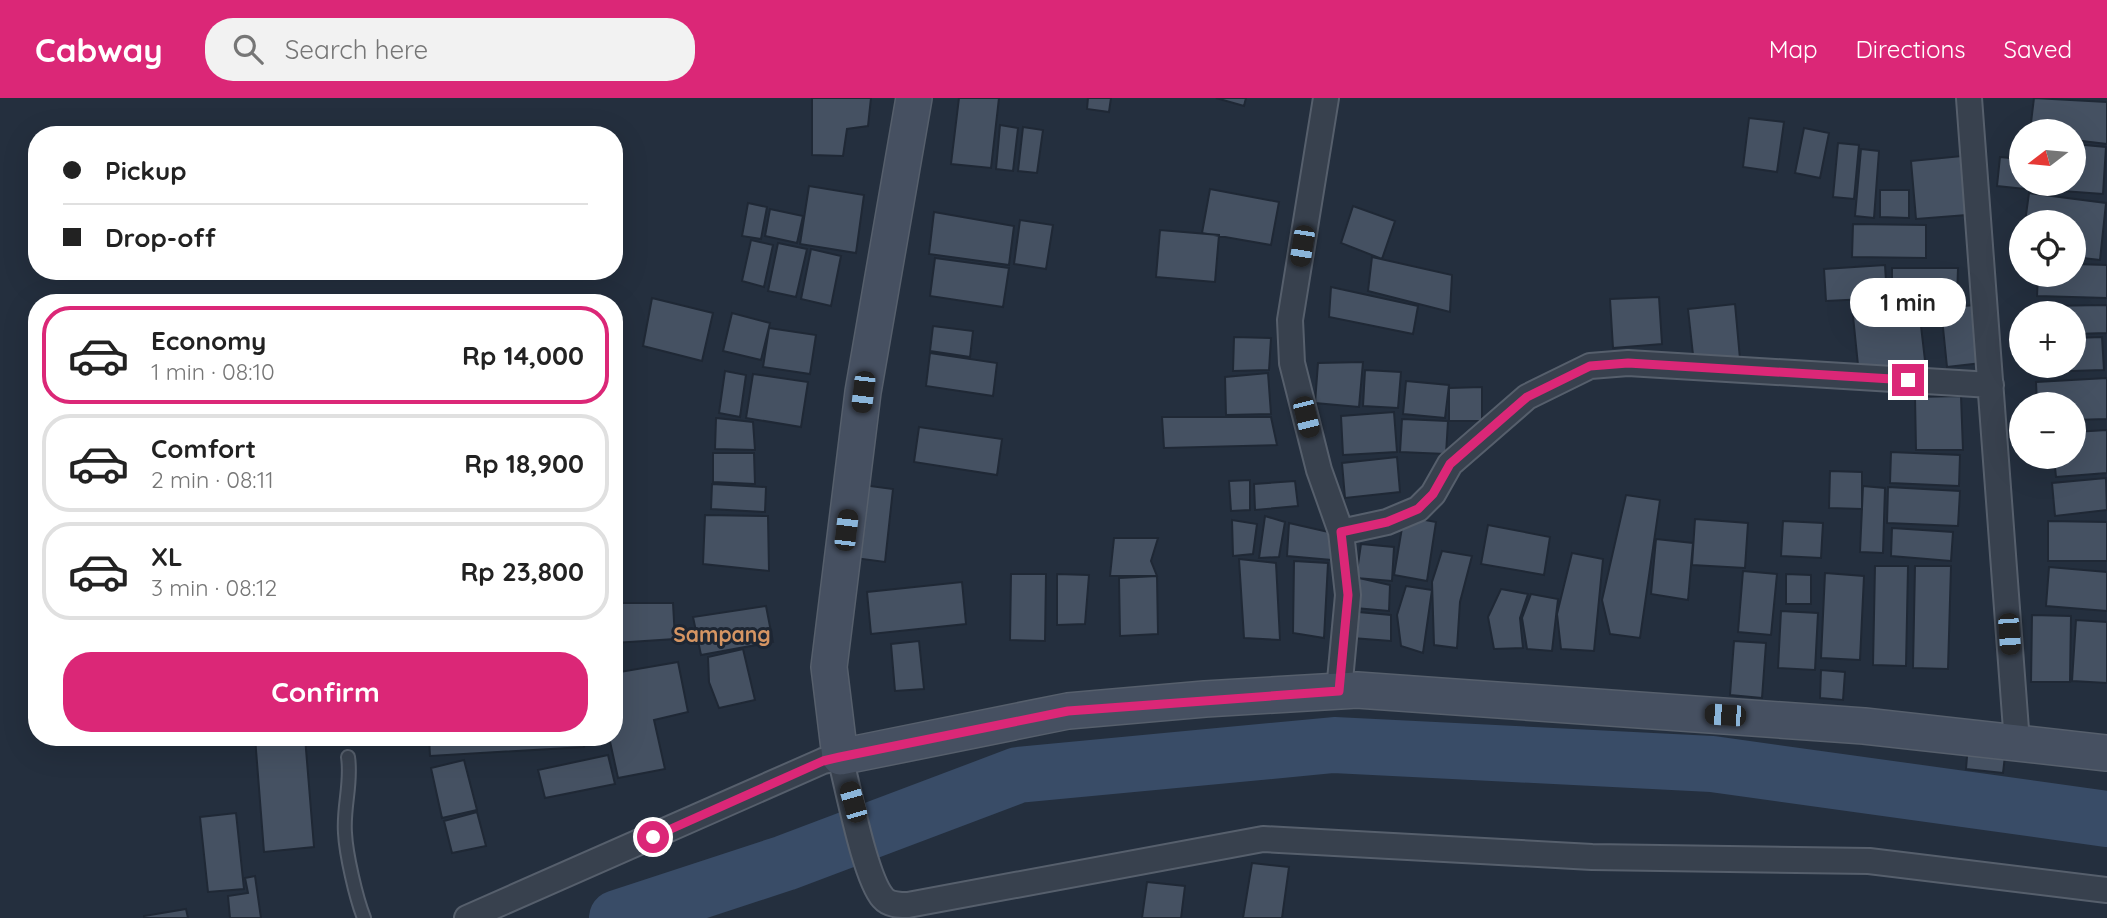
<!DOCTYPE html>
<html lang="en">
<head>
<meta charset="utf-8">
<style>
  :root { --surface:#fff; --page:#f2f2f2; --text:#222; --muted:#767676; --line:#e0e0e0; --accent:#db2777 }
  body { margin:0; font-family:Quicksand,sans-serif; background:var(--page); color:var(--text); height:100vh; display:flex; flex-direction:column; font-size:26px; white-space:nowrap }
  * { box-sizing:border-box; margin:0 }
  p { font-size:23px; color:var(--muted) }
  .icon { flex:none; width:38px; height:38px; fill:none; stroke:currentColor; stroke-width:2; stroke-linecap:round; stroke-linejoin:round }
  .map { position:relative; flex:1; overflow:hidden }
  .drawer { position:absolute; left:28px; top:196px; width:595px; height:452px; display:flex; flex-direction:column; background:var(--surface); border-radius:28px; box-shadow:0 7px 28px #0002 }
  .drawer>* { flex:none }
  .banner { position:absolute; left:28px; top:28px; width:595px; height:154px; border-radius:28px; box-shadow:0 7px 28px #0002; display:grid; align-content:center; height:154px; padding:0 35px; background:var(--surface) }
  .needle { width:46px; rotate:254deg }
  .tools { position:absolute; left:2009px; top:21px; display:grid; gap:14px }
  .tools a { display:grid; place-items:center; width:77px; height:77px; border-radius:50%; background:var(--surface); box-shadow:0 7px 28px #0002; font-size:35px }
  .end { position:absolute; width:32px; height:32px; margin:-16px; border:9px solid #db2777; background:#fff; box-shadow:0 0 0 4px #fff }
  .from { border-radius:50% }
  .bubble { position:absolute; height:49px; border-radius:24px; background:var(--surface); box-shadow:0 7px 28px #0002; font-size:23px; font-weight:700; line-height:49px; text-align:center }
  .car { position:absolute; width:21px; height:42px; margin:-21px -10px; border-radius:9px; box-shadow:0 0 5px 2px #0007; background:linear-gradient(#222 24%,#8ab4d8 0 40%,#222 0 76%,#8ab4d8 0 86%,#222 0) }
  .banner b { display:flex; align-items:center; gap:24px; height:66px; font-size:26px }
  .banner b+b { border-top:2px solid var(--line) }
  .banner i { width:18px; height:18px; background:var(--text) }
  ul { padding:12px 0 0; list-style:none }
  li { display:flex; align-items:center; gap:21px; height:98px; margin:0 14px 10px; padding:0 21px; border:4px solid var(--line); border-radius:28px }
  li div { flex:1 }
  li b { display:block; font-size:26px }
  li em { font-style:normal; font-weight:700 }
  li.current { border-color:var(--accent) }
  li>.icon { width:63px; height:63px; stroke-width:1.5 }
  .cta { display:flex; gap:14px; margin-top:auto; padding:14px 35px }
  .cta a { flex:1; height:80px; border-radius:28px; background:var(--accent); color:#fff; font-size:28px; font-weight:700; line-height:80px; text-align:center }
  header { display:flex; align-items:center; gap:42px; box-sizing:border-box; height:98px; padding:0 35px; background:var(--accent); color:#fff }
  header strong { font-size:33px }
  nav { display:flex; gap:38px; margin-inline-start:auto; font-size:24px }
  .search { width:490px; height:63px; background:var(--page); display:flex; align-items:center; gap:18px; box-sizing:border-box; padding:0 24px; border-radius:28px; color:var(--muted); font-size:26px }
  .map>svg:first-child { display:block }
</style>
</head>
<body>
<header>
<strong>Cabway</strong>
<div class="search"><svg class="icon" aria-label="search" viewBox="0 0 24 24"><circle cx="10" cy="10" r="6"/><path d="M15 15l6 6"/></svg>Search here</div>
<nav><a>Map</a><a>Directions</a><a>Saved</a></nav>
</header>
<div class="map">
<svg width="2107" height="820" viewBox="0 0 2107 820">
  <rect width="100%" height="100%" fill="#242f3e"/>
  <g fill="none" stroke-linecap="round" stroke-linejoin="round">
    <!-- river -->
    <path stroke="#394c67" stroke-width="56" d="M617 820 785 765 1018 677 1334 647 1712 666 2107 721"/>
  </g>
  <!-- building -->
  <path fill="#455162" stroke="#1f2835" stroke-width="2" d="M812 0H871L868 28 847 31 843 58 812 57Z
    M959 0H999L991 70 951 66Z
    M1088 0H1111L1109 14 1087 11Z
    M1216 0H1246L1244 8Z
    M2034 0 2107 4V46L2074 42V33H2030Z
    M1749 20 1784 24 1777 74 1743 69Z
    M1000 27 1018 30 1013 73 996 71Z
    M1023 29 1043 32 1037 75 1018 73Z
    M1804 30 1829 35 1820 80 1795 75Z
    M1838 45 1859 47 1854 101 1833 99Z
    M2074 46 2106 49 2103 96 2035 91 2036 86H2074Z
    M1861 51 1879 53 1874 120 1855 118Z
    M1962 58 1967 117 1916 121 1911 63Z
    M2000 59 2021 61V86H2025V91L1997 88Z
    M809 88 864 97 856 155 800 146Z
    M1210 91 1279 104 1271 147 1202 135Z
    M1880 92H1909V120L1880 119Z
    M2029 95 2106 105 2100 162 2074 159V124H2025Z
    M748 105 767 109 761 141 742 138Z
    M1353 108 1395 123 1382 161 1341 145Z
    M770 111 803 118 797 145 765 138Z
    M934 114 1014 128 1009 167 929 156Z
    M1020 122 1053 127 1046 171 1014 166Z
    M1853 126 1926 127V160L1852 159Z
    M1160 132 1219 137 1215 184 1156 179Z
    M751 142 773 147 764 189 742 183Z
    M778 145 807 151 796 199 768 193Z
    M811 151 841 158 831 208 801 201Z
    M1372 159 1452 177 1450 214 1368 193Z
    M935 160 1009 170 1003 209 930 198Z
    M2074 166 2107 167V200L2037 198 2038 177H2074Z
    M1885 167 1887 200 1826 203 1824 171Z
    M1892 170H1958L1957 201 1892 200Z
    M1331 189 1418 208 1413 236 1329 219Z
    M1659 199 1662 246 1613 250 1610 201Z
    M652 200 713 215 702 263 643 248Z
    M1735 206 1740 261 1694 266 1688 211Z
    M1975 207 1982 265 1947 269 1941 210Z
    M2107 207V235L2074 236V215H2040V208Z
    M1919 211 1926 271 1859 277 1853 218Z
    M732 215 770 225 761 262 723 253Z
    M933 228 973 233 970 259 930 253Z
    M769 230 816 237 810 276 763 269Z
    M1234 239 1271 240 1269 272 1233 273Z
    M2102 239 2104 272 2039 274V268H2074V240Z
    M930 255 997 265 993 298 926 288Z
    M1363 264 1359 309 1315 305 1318 265Z
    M1365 272 1401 274 1398 310 1363 308Z
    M725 273 746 277 740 319 719 315Z
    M1268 275 1271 316 1226 317 1225 279Z
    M753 276 808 284 801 329 746 320Z
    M2107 280V321L2074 322V306H2037L2036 284Z
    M1406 283 1449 287 1445 320 1403 316Z
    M1482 289V323H1449V290Z
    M1961 298 1963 352H1916L1915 299Z
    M1394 314 1397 354 1343 357 1341 318Z
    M1162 319H1271L1277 347 1164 350Z
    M716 320 753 324 755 352 715 351Z
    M1402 321 1448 323 1446 356 1400 354Z
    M919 329 1002 341 997 377 914 364Z
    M2107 332V375L2056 379 2054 359H2074V334Z
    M1891 354 1960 357 1959 388 1890 385Z
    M713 355H754L755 386 713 384Z
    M1397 359 1400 394 1345 400 1342 365Z
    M1830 373 1862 374V411L1829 410Z
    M2106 380 2107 412 2055 418 2052 385Z
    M1250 382V412L1231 413 1229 383Z
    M1295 383 1298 408 1255 412 1254 386Z
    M712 386 766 389 765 414 711 411Z
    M855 386 893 391 885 464 847 459Z
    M1863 388 1885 390 1883 455 1860 454Z
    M1888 389 1960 393 1958 428 1887 425Z
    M1626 397 1660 402 1640 540 1610 536 1602 502Z
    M705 417 768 418 769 473 703 466Z
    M1265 418 1285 424 1279 459 1259 460Z
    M1404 418 1436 424 1427 483 1394 477Z
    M1695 421 1748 425 1745 470 1692 467Z
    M1232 422 1257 426 1253 456 1233 458Z
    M1783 423 1823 425 1821 460 1781 458Z
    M2048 423 2107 424V463H2048Z
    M1289 425 1333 435 1332 462 1287 458Z
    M1488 427 1550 439 1544 477 1481 466Z
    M1892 430 1953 434 1951 463 1891 458Z
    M1114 440H1158L1151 463 1157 478H1110Z
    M1656 441 1693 445 1688 502 1651 496Z
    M1361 446 1394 449 1392 483 1356 480Z
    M1442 453 1472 458 1460 504 1457 550 1434 547 1432 484Z
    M1572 455 1603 461 1594 553 1561 551 1557 516Z
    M1239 461 1276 465 1280 542 1244 540Z
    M1294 463 1328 465 1324 540 1293 535Z
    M1875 468H1908L1906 568 1873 567Z
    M1915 468H1951L1948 571 1913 570Z
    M2049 469 2107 474V513L2046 508Z
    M1743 473 1777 476 1771 537 1738 534Z
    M1825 475 1864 478 1860 562 1821 560Z
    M1011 476H1046L1045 543 1010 542Z
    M1057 476 1089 477 1085 526 1057 527Z
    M1786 476 1811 477V506H1786Z
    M1157 478 1158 536 1120 538 1119 480Z
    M1359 480 1390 487 1389 513 1355 510Z
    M962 484 966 526 871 536 867 494Z
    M1406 488 1432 492 1423 555 1401 548 1397 517Z
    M1501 491 1528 496 1520 520 1523 550 1494 551 1488 519Z
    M1531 496 1558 501 1552 553 1527 551 1522 520Z
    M614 505H673L675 541 614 545Z
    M766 508 773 544 701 557 693 519Z
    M1781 513 1818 515 1815 572 1778 570Z
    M1358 514 1391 517V543L1352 540Z
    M2032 517 2071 518 2070 584H2031Z
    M2076 522 2107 524V585L2072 583Z
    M919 543 924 591 895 593 891 546Z
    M1734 543 1766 545 1762 600 1730 597Z
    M743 551 755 602 719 610 709 584 708 559Z
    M678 564 688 614 654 622 665 671 618 680 609 639H614V575Z
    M1821 572 1845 574 1843 602 1820 600Z
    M255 639H305L314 749 264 754Z
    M429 639H583L584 649 430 658Z
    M1968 646 2006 649 2003 675 1966 671Z
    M608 657 615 686 545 700 538 672Z
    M464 662 477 712 442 720 431 670Z
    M477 714 486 748 452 755 444 723Z
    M236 715 244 791 208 794 200 719Z
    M1252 765 1289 769 1282 820H1243Z
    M255 778 261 820H230L228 798 248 795 245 780Z
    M1147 784 1185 788 1181 820H1142Z
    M186 811 188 820H144V818Z"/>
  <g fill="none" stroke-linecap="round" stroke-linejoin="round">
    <!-- lane casing -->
    <g stroke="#565f6c" stroke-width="16">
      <path id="lane" d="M348 659C352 685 343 709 345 735 346 756 356 800 364 820"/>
    </g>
    <!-- street casing -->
    <g stroke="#565f6c" stroke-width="28">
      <path id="street" d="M1326 0 1290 222 1292 265 1319 372 1341 434 1348 497 1339 593
        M1969 0 2017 645
        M1341 434 1387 424 1418 411 1433 396 1450 366 1527 299 1590 268 1628 265 1991 287
        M467 820 823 663 840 659C848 689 865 780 883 800 889 807 899 807 908 807L1263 741 1592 759 1869 763 2107 792"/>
    </g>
    <!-- secondary casing -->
    <g stroke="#565f6c" stroke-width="38">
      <path id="secondary" d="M914 0 863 294 829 569 840 659 1068 613 1205 601 1357 592 1864 628 2107 655"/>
    </g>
    <!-- lane -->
    <use href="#lane" stroke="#38414e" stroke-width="12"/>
    <!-- street -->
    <use href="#street" stroke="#38414e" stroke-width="24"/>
    <!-- secondary -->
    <use href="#secondary" stroke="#465061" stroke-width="35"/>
  </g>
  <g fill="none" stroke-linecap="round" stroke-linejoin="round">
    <!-- route -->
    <path stroke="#db2777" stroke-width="9" d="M653 739 823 663 840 659 1068 613 1339 593 1348 497 1341 434 1387 424 1418 411 1433 396 1450 366 1527 299 1590 268 1628 265 1908 282"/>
  </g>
  <g text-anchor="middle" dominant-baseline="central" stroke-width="6" stroke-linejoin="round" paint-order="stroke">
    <!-- quarter labels -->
    <g font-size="21" font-weight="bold" fill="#d59563" stroke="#1d2633">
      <text x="722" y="536">Sampang</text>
    </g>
  </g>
</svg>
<div class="tools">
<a><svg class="needle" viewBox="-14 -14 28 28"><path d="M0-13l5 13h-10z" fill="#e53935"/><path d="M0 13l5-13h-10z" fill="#767676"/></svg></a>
<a><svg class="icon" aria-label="locate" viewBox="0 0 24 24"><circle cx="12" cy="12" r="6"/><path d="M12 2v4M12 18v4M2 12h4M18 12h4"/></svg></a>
<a>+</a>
<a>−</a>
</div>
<i class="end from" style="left:653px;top:739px"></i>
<i class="end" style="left:1908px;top:282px"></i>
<div class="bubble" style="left:1850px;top:180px;width:116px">1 min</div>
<i class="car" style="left:1302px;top:148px;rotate:189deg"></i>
<i class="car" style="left:863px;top:294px;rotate:187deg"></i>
<i class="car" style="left:1306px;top:319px;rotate:166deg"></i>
<i class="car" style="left:846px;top:432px;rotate:7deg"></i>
<i class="car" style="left:2009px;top:536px;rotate:176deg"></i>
<i class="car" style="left:1725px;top:617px;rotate:274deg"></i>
<i class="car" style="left:853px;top:704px;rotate:344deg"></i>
<div class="banner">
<b><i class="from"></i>Pickup</b>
<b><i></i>Drop-off</b>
</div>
<section class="drawer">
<ul>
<li class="current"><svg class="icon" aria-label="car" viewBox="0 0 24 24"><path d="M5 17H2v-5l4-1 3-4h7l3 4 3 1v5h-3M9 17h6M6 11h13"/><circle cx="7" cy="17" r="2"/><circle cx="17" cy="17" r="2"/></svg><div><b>Economy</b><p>1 min · 08:10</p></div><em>Rp 14,000</em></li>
<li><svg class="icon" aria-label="car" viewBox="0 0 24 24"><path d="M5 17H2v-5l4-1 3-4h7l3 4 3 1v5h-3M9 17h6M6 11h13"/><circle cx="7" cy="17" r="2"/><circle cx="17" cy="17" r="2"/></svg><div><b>Comfort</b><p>2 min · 08:11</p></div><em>Rp 18,900</em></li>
<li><svg class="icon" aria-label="car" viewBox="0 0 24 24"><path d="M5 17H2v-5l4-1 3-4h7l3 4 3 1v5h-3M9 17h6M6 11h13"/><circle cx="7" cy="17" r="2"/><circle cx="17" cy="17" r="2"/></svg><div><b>XL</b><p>3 min · 08:12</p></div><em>Rp 23,800</em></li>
</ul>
<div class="cta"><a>Confirm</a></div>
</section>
</div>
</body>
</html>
